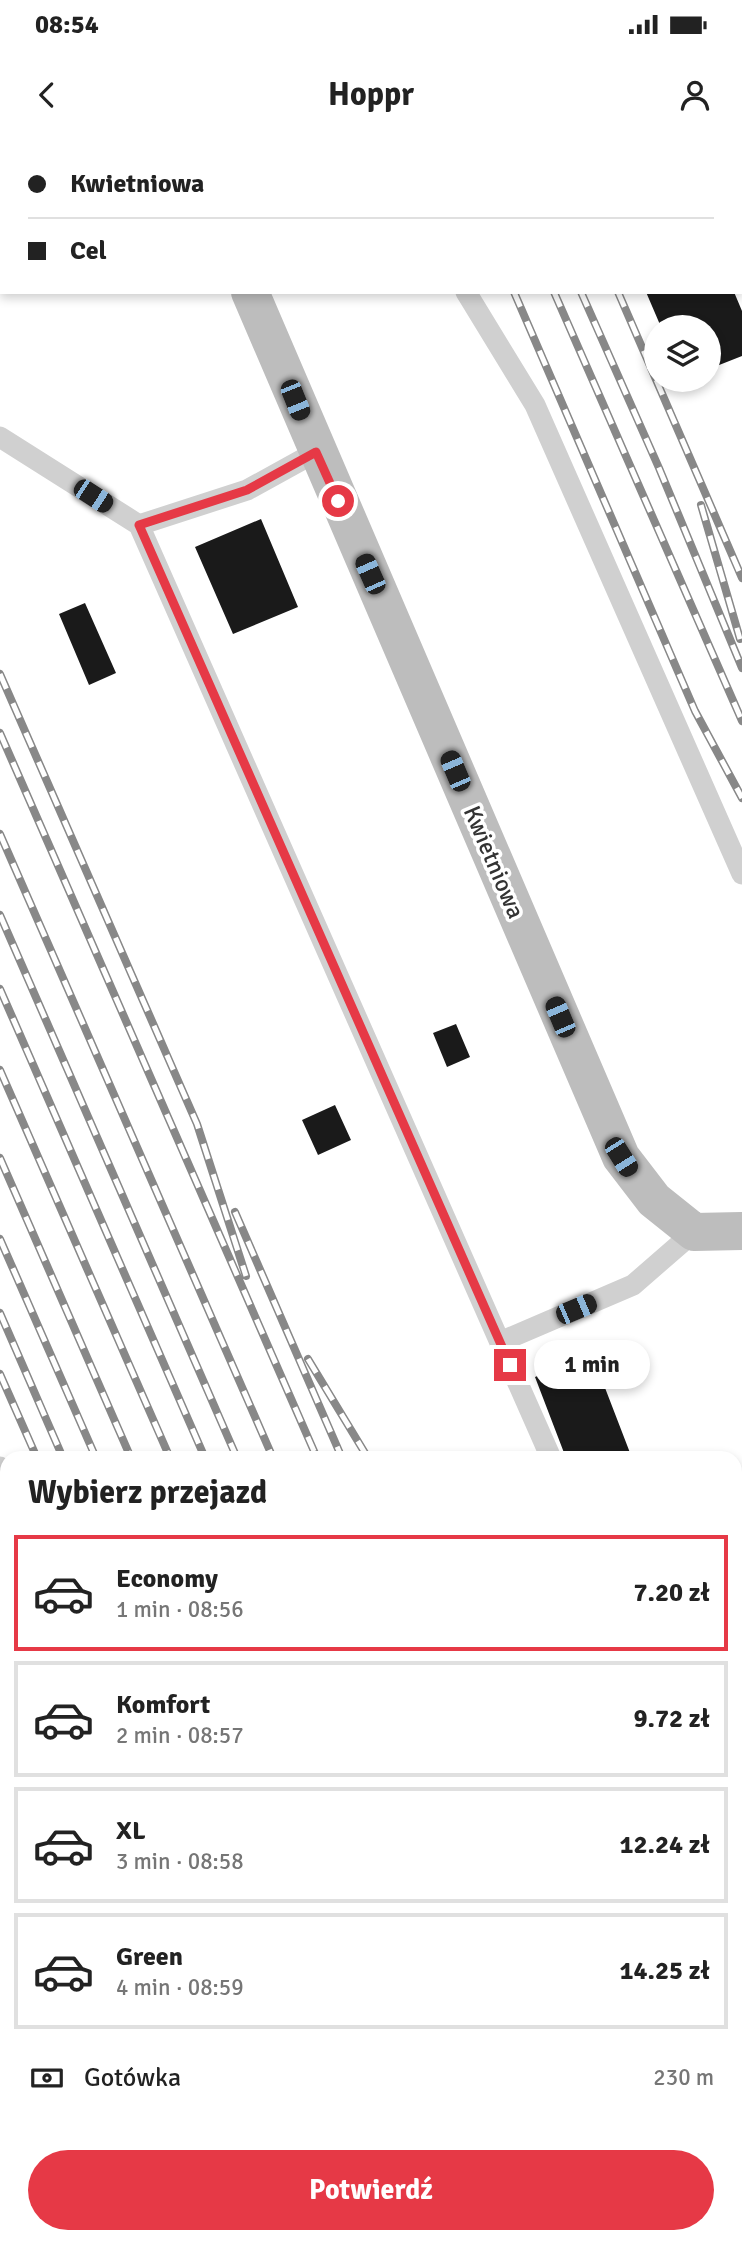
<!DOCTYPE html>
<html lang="pl">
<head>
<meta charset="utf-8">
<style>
  :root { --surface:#fff; --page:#f2f2f2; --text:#222; --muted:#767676; --line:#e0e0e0; --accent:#e63946 }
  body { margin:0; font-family:Signika,sans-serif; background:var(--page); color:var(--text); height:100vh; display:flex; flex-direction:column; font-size:26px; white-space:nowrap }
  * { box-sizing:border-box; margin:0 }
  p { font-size:23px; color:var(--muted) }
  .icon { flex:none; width:38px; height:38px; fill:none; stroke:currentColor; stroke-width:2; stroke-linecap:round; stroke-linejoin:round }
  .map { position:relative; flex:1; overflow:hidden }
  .details { position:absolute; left:0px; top:1311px; width:742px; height:793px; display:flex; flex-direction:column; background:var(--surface); border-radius:21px 21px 0 0; box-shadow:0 4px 10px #0003 }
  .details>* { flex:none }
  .guide { position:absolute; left:0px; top:0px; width:742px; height:154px; box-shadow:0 4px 10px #0003; display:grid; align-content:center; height:154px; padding:0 28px; background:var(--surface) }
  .fabs { position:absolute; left:644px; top:175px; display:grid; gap:14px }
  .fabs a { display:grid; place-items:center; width:77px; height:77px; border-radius:50%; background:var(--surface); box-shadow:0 4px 10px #0003; font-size:35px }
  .end { position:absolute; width:32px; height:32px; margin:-16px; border:9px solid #e63946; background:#fff; box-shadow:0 0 0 4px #fff }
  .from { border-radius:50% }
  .bubble { position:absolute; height:49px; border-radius:24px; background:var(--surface); box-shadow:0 4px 10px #0003; font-size:23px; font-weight:700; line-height:49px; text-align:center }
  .car { position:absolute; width:21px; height:42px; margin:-21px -10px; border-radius:9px; box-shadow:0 0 5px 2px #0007; background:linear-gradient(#222 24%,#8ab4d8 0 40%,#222 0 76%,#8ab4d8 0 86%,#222 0) }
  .guide b { display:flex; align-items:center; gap:24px; height:66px; font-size:26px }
  .guide b+b { border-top:2px solid var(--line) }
  .guide i { width:18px; height:18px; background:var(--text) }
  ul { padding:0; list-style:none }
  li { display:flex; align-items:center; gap:21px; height:116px; margin:0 14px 10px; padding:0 14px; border:4px solid var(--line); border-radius:0px }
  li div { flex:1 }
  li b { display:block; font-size:26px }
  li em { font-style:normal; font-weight:700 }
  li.active { border-color:var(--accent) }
  li>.icon { width:63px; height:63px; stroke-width:1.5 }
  h2 { padding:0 28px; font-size:32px; line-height:84px }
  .pay { display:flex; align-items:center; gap:18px; height:77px; padding:0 28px; font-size:26px }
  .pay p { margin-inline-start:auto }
  .cta { display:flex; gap:14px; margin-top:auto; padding:14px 28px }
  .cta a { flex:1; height:80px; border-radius:42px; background:var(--accent); color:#fff; font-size:28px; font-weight:700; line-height:80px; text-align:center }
  .status { display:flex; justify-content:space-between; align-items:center; height:49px; padding:0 35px; background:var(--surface); direction:ltr }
  .status svg { height:19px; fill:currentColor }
  header { display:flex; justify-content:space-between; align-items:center; height:91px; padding:0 28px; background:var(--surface); font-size:32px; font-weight:700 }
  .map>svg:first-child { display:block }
</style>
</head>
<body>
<div class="status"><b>08:54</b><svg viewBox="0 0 49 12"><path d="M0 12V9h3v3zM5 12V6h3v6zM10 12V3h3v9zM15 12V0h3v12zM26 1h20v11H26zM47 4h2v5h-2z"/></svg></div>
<header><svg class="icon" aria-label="back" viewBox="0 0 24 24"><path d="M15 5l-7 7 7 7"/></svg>Hoppr<svg class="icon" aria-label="person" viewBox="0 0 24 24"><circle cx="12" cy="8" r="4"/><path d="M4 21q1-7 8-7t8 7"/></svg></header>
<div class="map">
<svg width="742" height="2102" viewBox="0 0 742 2102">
  <rect width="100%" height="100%" fill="#fff"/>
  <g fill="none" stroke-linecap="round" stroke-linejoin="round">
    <!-- stream -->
    <path stroke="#cfe2ee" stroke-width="10" d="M0 1382 7 1380"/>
  </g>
  <!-- building -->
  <path fill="#1a1a1a" d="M646 152H734L742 171V216L709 229V187H661Z
    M261 379 298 467 233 494 195 407Z
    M85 463 116 533 89 545 59 474Z
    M456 884 470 917 447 927 433 893Z
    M335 965 351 1000 318 1015 302 980Z
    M592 1214 632 1318H566L535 1237Z
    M735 1779 742 1800V1846L735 1848Z"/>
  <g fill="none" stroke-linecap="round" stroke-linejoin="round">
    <!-- lane -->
    <path stroke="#d0d0d0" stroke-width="21" d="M393 0 394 2
      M466 152 535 265 742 734
      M0 297 139 385 551 1318
      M139 385 247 350 316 312
      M500 1202 633 1145 694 1092
      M0 1327 7 1341
      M735 1735 742 1751
      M735 1994 742 1991
      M294 2102 296 2096"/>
    <!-- street -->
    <path stroke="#d0d0d0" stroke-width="38" d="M0 1784 7 1801
      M131 2096 133 2102"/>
    <!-- secondary -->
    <path stroke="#bdbdbd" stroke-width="38" d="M187 0 188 2
      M250 152 621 1017 654 1060 694 1092 742 1091"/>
    <!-- rail casing -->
    <g stroke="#888" stroke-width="8">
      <path id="rail" d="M448 0 449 2
        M488 0V2
        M513 0 514 2
        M551 0V2
        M514 152 695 571 742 658
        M554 152 742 581
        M581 152 659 328 742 528
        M618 152 742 438
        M701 365 740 499
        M0 534 197 984 246 1136
        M0 593 317 1318
        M0 694 273 1318
        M0 775 237 1318
        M0 849 205 1318
        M0 930 170 1318
        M0 1018 131 1318
        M235 1072 342 1318
        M0 1099 96 1318
        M0 1173 63 1318
        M308 1219 368 1318
        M0 1234 37 1318
        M417 2096 420 2102
        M444 2096 447 2102
        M478 2096 481 2102
        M546 2096 549 2102
        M561 2096 563 2102
        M587 2096 589 2102"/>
    </g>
    <!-- rail -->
    <use href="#rail" stroke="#fff" stroke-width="5" stroke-dasharray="16" stroke-linecap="butt"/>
  </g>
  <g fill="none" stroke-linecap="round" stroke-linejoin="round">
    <!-- route -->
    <path stroke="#e63946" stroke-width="9" d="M338 361 316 312 247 350 139 385 510 1225"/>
  </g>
  <g text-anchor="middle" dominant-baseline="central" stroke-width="7" stroke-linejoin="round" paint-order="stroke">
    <!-- street labels -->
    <g font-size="24" fill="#333" stroke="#fff">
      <text transform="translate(494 722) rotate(67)">Kwietniowa</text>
    </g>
  </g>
</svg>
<div class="fabs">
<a><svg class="icon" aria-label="layers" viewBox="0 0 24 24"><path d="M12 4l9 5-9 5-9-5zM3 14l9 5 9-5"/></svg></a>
</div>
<i class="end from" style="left:338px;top:361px"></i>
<i class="end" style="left:510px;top:1225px"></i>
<div class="bubble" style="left:534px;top:1200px;width:116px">1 min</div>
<i class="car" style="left:295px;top:260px;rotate:158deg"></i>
<i class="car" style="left:93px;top:356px;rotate:123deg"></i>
<i class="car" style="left:370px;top:434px;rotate:336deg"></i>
<i class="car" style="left:455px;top:631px;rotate:337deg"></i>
<i class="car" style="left:560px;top:877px;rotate:337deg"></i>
<i class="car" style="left:621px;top:1017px;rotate:148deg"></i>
<i class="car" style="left:576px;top:1169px;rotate:67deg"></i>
<div class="guide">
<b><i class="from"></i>Kwietniowa</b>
<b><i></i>Cel</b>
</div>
<section class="details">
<h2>Wybierz przejazd</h2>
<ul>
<li class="active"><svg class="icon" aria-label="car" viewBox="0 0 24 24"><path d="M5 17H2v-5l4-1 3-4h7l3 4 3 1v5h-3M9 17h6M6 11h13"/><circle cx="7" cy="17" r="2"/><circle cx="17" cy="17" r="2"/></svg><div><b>Economy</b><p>1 min · 08:56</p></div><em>7.20 zł</em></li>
<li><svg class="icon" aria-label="car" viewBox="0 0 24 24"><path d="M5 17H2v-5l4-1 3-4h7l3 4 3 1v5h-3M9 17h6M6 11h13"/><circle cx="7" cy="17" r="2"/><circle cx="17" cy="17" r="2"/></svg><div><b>Komfort</b><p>2 min · 08:57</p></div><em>9.72 zł</em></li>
<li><svg class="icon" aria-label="car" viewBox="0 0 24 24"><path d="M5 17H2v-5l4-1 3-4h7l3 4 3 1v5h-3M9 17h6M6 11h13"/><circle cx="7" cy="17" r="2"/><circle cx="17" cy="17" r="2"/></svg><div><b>XL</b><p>3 min · 08:58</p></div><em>12.24 zł</em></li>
<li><svg class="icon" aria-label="car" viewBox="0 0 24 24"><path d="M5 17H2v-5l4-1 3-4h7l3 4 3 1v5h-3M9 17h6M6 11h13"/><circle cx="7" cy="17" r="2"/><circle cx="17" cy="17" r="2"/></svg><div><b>Green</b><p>4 min · 08:59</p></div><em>14.25 zł</em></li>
</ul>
<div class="pay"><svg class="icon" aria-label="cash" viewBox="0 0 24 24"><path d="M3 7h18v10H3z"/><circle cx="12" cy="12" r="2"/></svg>Gotówka<p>230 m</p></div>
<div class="cta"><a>Potwierdź</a></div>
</section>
</div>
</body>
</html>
